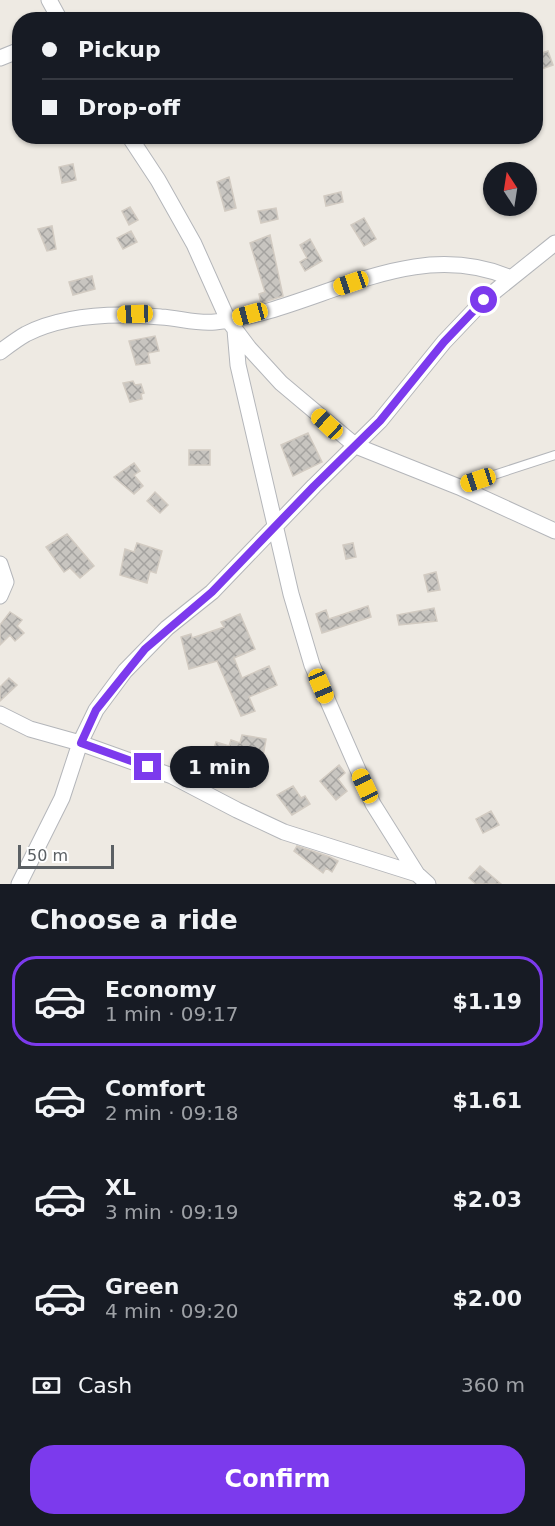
<!DOCTYPE html>
<html lang="en">
<head>
<meta charset="utf-8">
<style>
  :root { --surface:#171b24; --page:#242831; --text:#f1f3f6; --muted:#9ea1a6; --line:#363941; --accent:#7c3aed }
  body { margin:0; font-family:"DejaVu Sans",sans-serif; background:var(--page); color:var(--text); height:100vh; display:flex; flex-direction:column; font-size:22px; white-space:nowrap }
  * { box-sizing:border-box; margin:0 }
  p { font-size:20px; color:var(--muted) }
  .icon { flex:none; width:33px; height:33px; fill:none; stroke:currentColor; stroke-width:2; stroke-linecap:round; stroke-linejoin:round }
  .map { position:relative; height:884px; overflow:hidden }
  .panel { display:flex; flex-direction:column; background:var(--surface); flex:1 }
  .panel>* { flex:none }
  .top-card { position:absolute; left:12px; top:12px; width:531px; height:132px; border-radius:24px; box-shadow:0 2px 4px #0004; display:grid; align-content:center; height:132px; padding:0 30px; background:var(--surface) }
  .needle { width:39px; rotate:348deg }
  .fabs { position:absolute; left:483px; top:162px; display:grid; gap:12px }
  .fabs a { display:grid; place-items:center; width:54px; height:54px; border-radius:50%; background:var(--surface); box-shadow:0 2px 4px #0004; font-size:30px }
  .scale { position:absolute; left:18px; bottom:15px; width:96px; box-sizing:border-box; padding-left:6px; border:3px solid #5b6064; border-top:0; font-size:16px; line-height:21px; white-space:nowrap; color:#5b6064; -webkit-text-stroke:4px #fff; paint-order:stroke }
  .end { position:absolute; width:27px; height:27px; margin:-14px; border:8px solid #7c3aed; background:#fff; box-shadow:0 0 0 3px #fff }
  .from { border-radius:50% }
  .bubble { position:absolute; height:42px; border-radius:21px; background:var(--surface); box-shadow:0 2px 4px #0004; font-size:20px; font-weight:600; line-height:42px; text-align:center }
  .car { position:absolute; width:18px; height:36px; margin:-18px -9px; border-radius:8px; box-shadow:0 0 4px 2px #0007; background:linear-gradient(#f5c518 24%,#345 0 40%,#f5c518 0 76%,#345 0 86%,#f5c518 0) }
  .top-card b { display:flex; align-items:center; gap:21px; height:57px; font-size:22px }
  .top-card b+b { border-top:2px solid var(--line) }
  .top-card i { width:15px; height:15px; background:var(--text) }
  ul { padding:0; list-style:none }
  li { display:flex; align-items:center; gap:18px; height:90px; margin:0 12px 9px; padding:0 18px; border:3px solid transparent; border-radius:24px }
  li div { flex:1 }
  li b { display:block; font-size:22px }
  li em { font-style:normal; font-weight:600 }
  li.selected { border-color:var(--accent) }
  li>.icon { width:54px; height:54px; stroke-width:1.5 }
  h2 { padding:0 30px; font-size:27px; line-height:72px }
  .pay { display:flex; align-items:center; gap:15px; height:66px; padding:0 30px; font-size:22px }
  .pay p { margin-inline-start:auto }
  .primary-button { display:flex; gap:12px; margin-top:auto; padding:12px 30px }
  .primary-button a { flex:1; height:69px; border-radius:24px; background:var(--accent); color:#fff; font-size:24px; font-weight:600; line-height:69px; text-align:center }
  .map>svg:first-child { display:block }
</style>
</head>
<body>
<div class="map">
<svg width="555" height="884" viewBox="0 0 555 884">
  <defs>
    <pattern id="building-cross-hatch" width="8" height="8" patternUnits="userSpaceOnUse" patternTransform="scale(1.5)"><rect width="8" height="8" fill="#c8c5c0"/><path d="M0 0l8 8M0 8l8-8" fill="none" stroke="#a5a3a0"/></pattern>
  </defs>
  <rect width="100%" height="100%" fill="#eeeae3"/>
  <!-- building -->
  <path fill="url(#building-cross-hatch)" stroke="#d2cbc2" stroke-width="1.5" d="M548 51 553 65 536 71V55Z
    M73 164 76 180 62 183 59 167Z
    M229 177 236 208 225 211 217 182Z
    M341 192 343 202 326 206 324 196Z
    M130 207 138 220 129 225 122 211Z
    M276 208 278 219 261 223 258 211Z
    M364 218 376 239 364 246 351 225Z
    M52 226 56 249 47 251 38 229Z
    M131 231 137 242 123 249 117 238Z
    M270 235 283 296 261 303 259 294 265 292 250 243Z
    M310 239 322 261 305 271 300 262 307 258 300 245Z
    M92 276 95 289 73 295 69 282Z
    M155 336 159 351 148 353 150 363 136 365 129 341Z
    M133 381 135 385 141 384 144 393 141 394 142 399 130 402 123 383Z
    M308 433 322 462 293 476 281 445Z
    M189 450H210V465H189Z
    M134 463 140 471 134 475 143 486 134 494 114 477Z
    M155 492 168 505 160 513 147 501Z
    M67 534 94 566 80 578 70 568 64 572 46 547Z
    M137 543 162 551 156 573 150 571 147 583 120 575 125 549 134 552Z
    M353 543 356 557 346 559 343 545Z
    M436 572 440 590 428 592 424 575Z
    M368 606 371 617 322 633 316 614 326 610 329 619Z
    M434 608 437 621 399 625 397 615Z
    M10 612 22 620 17 626 24 633 15 641 10 635 0 645V625Z
    M240 614 255 649 234 658 242 678 269 666 277 685 249 697 255 711 241 716 217 661 189 669 181 637 191 634 192 638 224 627 221 622Z
    M9 678 17 685 0 701V687Z
    M242 735 266 739 262 762 213 752 216 742 229 746 231 740 240 743Z
    M339 765 345 773 338 779 347 791 336 800 320 781Z
    M293 786 301 798 305 796 310 804 292 815 277 795Z
    M491 811 499 825 483 833 476 819Z
    M297 846 330 857 338 861 332 872 326 868 323 873 294 851Z
    M480 866 501 884H476L469 878Z"/>
  <g fill="none" stroke-linecap="round" stroke-linejoin="round">
    <!-- lane casing -->
    <g stroke="#b4b6ba" stroke-width="10">
      <path id="lane" d="M460 486 555 455"/>
    </g>
    <!-- street casing -->
    <g stroke="#b4b6ba" stroke-width="17">
      <path id="street" d="M49 0 60 20
        M0 58 20 50
        M129 136 158 180 194 244 228 320 249 348 281 383 356 446 459 487 555 531
        M235 330 238 365 291 594 312 665 373 804 417 874 428 884
        M0 352C8 346 17 339 26 334 66 314 118 313 161 317 179 318 197 324 215 322 317 311 408 234 511 278
        M0 564 6 582 0 596
        M0 714 30 729 80 743 172 776 237 810 284 832 417 874
        M19 884 62 798 80 743 96 710 125 671 167 628 212 592 314 486 380 421 444 342 484 300 555 243"/>
    </g>
    <!-- lane -->
    <use href="#lane" stroke="#fff" stroke-width="8"/>
    <!-- street -->
    <use href="#street" stroke="#fff" stroke-width="15"/>
  </g>
  <g fill="none" stroke-linecap="round" stroke-linejoin="round">
    <!-- route -->
    <path stroke="#7c3aed" stroke-width="8" d="M148 767 81 743 96 710 145 649 212 592 314 486 380 421 444 342 484 300"/>
  </g>
</svg>
<div class="fabs">
<a><svg class="needle" viewBox="-14 -14 28 28"><path d="M0-13l5 13h-10z" fill="#e53935"/><path d="M0 13l5-13h-10z" fill="#9ea1a6"/></svg></a>
</div>
<div class="scale">50 m</div>
<i class="end from" style="left:484px;top:300px"></i>
<i class="end" style="left:148px;top:767px"></i>
<div class="bubble" style="left:170px;top:746px;width:99px">1 min</div>
<i class="car" style="left:351px;top:283px;rotate:251deg"></i>
<i class="car" style="left:135px;top:314px;rotate:268deg"></i>
<i class="car" style="left:250px;top:314px;rotate:255deg"></i>
<i class="car" style="left:327px;top:424px;rotate:313deg"></i>
<i class="car" style="left:478px;top:480px;rotate:252deg"></i>
<i class="car" style="left:321px;top:686px;rotate:157deg"></i>
<i class="car" style="left:365px;top:786px;rotate:335deg"></i>
<div class="top-card">
<b><i class="from"></i>Pickup</b>
<b><i></i>Drop-off</b>
</div>
</div>
<section class="panel">
<h2>Choose a ride</h2>
<ul>
<li class="selected"><svg class="icon" aria-label="car" viewBox="0 0 24 24"><path d="M5 17H2v-5l4-1 3-4h7l3 4 3 1v5h-3M9 17h6M6 11h13"/><circle cx="7" cy="17" r="2"/><circle cx="17" cy="17" r="2"/></svg><div><b>Economy</b><p>1 min · 09:17</p></div><em>$1.19</em></li>
<li><svg class="icon" aria-label="car" viewBox="0 0 24 24"><path d="M5 17H2v-5l4-1 3-4h7l3 4 3 1v5h-3M9 17h6M6 11h13"/><circle cx="7" cy="17" r="2"/><circle cx="17" cy="17" r="2"/></svg><div><b>Comfort</b><p>2 min · 09:18</p></div><em>$1.61</em></li>
<li><svg class="icon" aria-label="car" viewBox="0 0 24 24"><path d="M5 17H2v-5l4-1 3-4h7l3 4 3 1v5h-3M9 17h6M6 11h13"/><circle cx="7" cy="17" r="2"/><circle cx="17" cy="17" r="2"/></svg><div><b>XL</b><p>3 min · 09:19</p></div><em>$2.03</em></li>
<li><svg class="icon" aria-label="car" viewBox="0 0 24 24"><path d="M5 17H2v-5l4-1 3-4h7l3 4 3 1v5h-3M9 17h6M6 11h13"/><circle cx="7" cy="17" r="2"/><circle cx="17" cy="17" r="2"/></svg><div><b>Green</b><p>4 min · 09:20</p></div><em>$2.00</em></li>
</ul>
<div class="pay"><svg class="icon" aria-label="cash" viewBox="0 0 24 24"><path d="M3 7h18v10H3z"/><circle cx="12" cy="12" r="2"/></svg>Cash<p>360 m</p></div>
<div class="primary-button"><a>Confirm</a></div>
</section>
</body>
</html>
